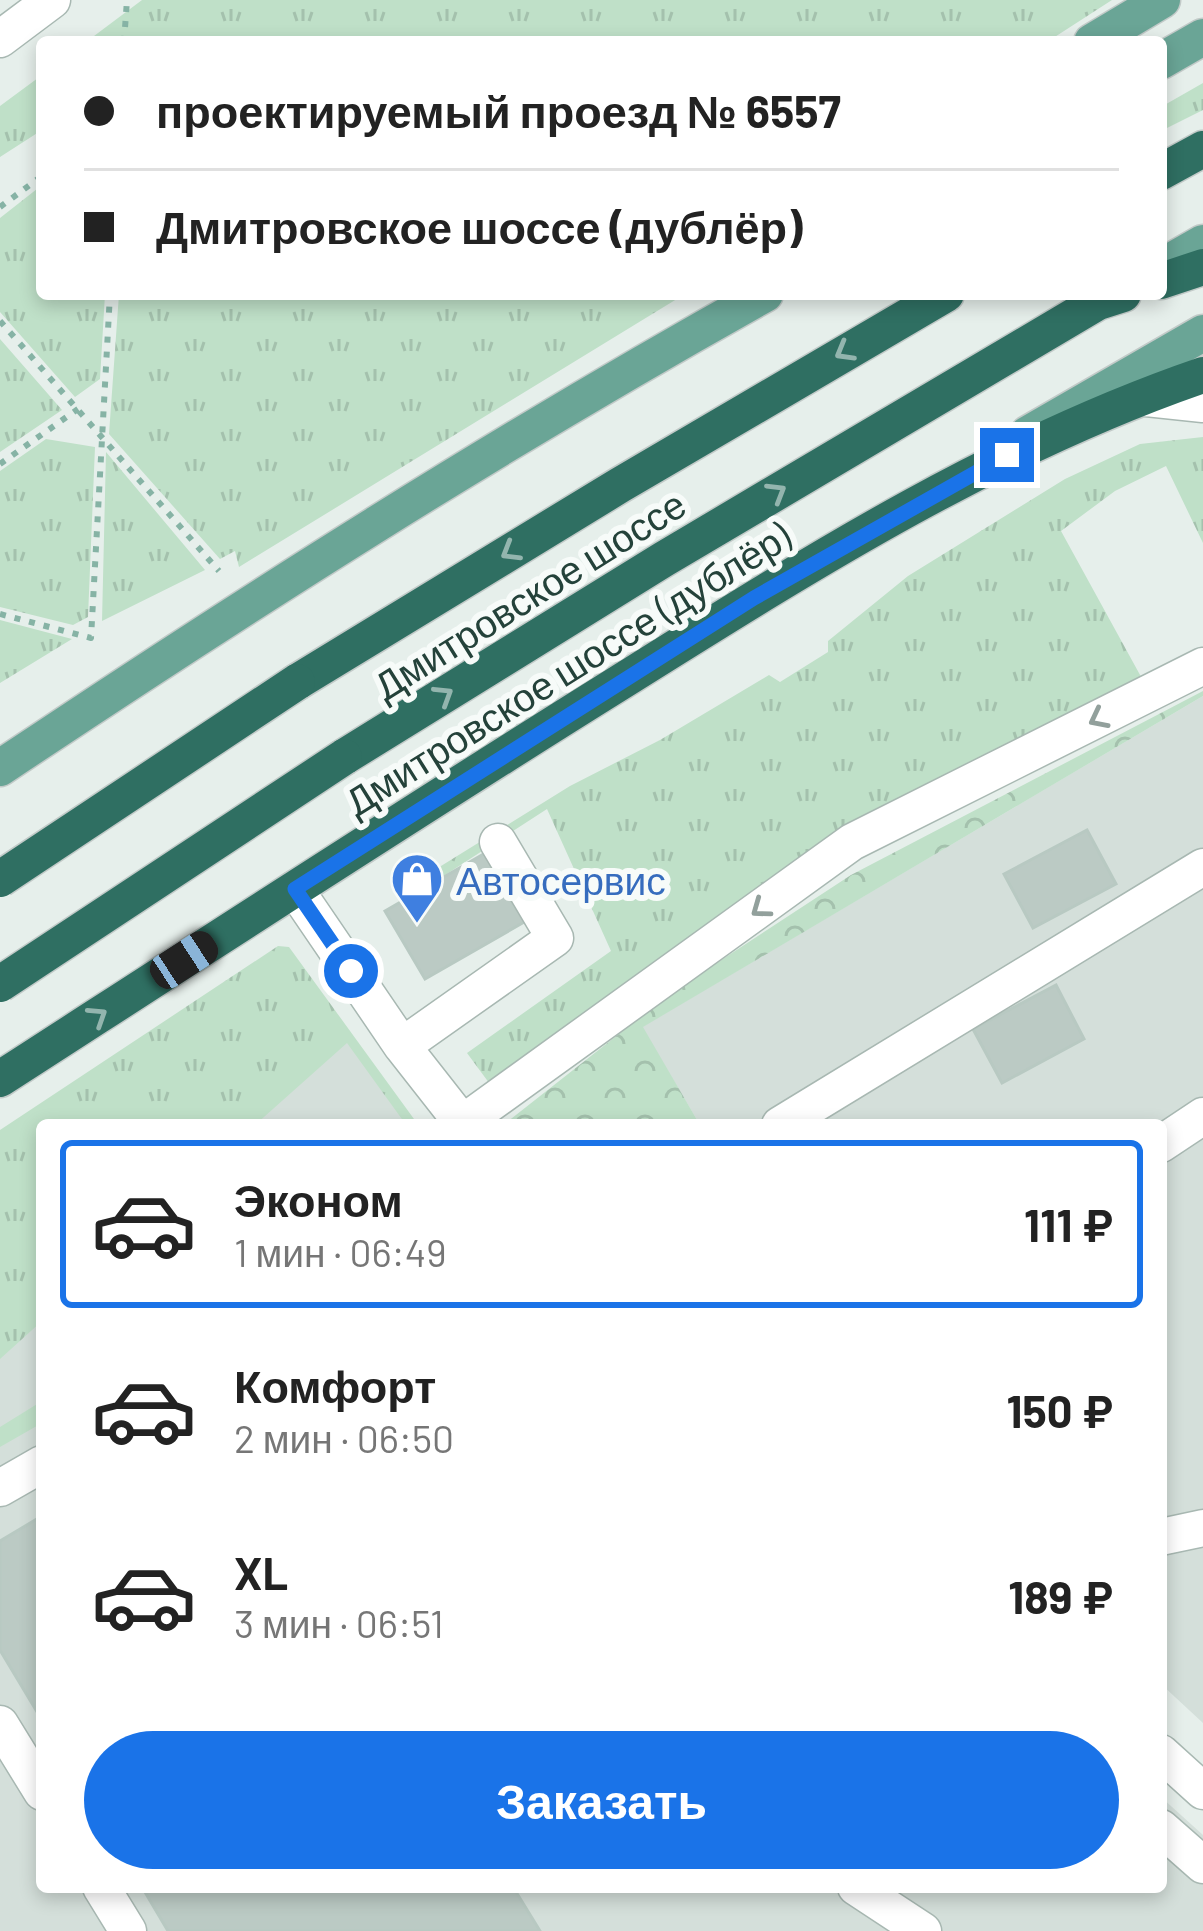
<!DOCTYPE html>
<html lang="ru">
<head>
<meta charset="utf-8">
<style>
  :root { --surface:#fff; --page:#f2f2f2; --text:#222; --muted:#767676; --line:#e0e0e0; --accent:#1a73e8 }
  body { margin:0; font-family:Barlow,sans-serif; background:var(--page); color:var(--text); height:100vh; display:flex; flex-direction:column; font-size:45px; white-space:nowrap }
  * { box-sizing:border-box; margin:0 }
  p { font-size:39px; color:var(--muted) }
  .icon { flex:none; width:66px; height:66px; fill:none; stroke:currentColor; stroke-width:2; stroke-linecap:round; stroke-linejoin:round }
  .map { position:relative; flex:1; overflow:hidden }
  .details { position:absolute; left:36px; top:1119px; width:1131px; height:774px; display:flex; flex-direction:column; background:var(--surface); border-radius:12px; box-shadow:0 6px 18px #0003 }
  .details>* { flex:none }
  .hud { position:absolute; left:36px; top:36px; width:1131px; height:264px; border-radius:12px; box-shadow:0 6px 18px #0003; display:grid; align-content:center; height:264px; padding:0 48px; background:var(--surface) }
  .end { position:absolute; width:54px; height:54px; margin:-27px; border:15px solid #1a73e8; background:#fff; box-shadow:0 0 0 6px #fff }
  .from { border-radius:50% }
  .car { position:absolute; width:36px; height:72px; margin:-36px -18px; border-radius:15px; box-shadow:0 0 9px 3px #0007; background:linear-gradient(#222 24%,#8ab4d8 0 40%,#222 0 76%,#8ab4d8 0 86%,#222 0) }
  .hud b { display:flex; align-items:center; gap:42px; height:114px; font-size:45px }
  .hud b+b { border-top:3px solid var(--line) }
  .hud i { width:30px; height:30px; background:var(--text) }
  ul { padding:21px 0 0; list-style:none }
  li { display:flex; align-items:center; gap:36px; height:168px; margin:0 24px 18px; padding:0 24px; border:6px solid transparent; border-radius:12px }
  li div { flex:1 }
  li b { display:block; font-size:45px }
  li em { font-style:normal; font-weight:700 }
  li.selected { border-color:var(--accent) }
  li>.icon { width:108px; height:108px; stroke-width:1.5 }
  .button { display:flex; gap:24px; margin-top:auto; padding:24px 48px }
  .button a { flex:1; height:138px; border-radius:72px; background:var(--accent); color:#fff; font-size:48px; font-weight:700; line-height:138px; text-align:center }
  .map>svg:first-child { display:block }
</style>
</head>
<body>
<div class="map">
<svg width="1203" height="1931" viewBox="0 0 1203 1931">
  <defs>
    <pattern id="grass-tufts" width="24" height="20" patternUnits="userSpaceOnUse" patternTransform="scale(3)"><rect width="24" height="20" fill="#bfe0c8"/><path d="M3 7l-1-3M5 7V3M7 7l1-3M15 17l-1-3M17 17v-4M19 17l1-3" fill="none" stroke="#a4c1ad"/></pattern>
    <pattern id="forest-crowns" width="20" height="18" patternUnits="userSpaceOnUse" patternTransform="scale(3)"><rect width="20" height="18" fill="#bfe0c8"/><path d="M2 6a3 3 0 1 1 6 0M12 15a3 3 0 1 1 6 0" fill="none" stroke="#a4c1ad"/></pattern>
  </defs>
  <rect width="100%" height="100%" fill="#e6efeb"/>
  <!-- built -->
  <path fill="#d4dfda" d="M1203 696V1723L1161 1684V1125H700L642 1027Z
    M346 1034 411 1125H247Z
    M0 1163 42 1168V1887H1161V1797L1203 1835V1931H0Z"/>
  <!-- grass -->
  <path fill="url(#grass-tufts)" d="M142 0H1112L1047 42H86Z
    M42 75V130L0 157V106Z
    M1203 83V110L1161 131V107Z
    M42 185V294H105L100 379 75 397 0 312V218Z
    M119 294H685L239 567 235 551 220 559 109 434Z
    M0 339 62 410 0 452Z
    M1203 437V543L1166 466 1115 491 1061 531 1145 684 862 830 495 1091 467 1053 611 951 547 809 425 888 420 879 570 786 660 740 769 675 780 682 828 652V641L908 576 1065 479 1140 444Z
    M46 439 95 447 88 617 73 625 0 607V471Z
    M106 452 205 570 102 621Z
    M0 620 72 639 0 683Z
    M278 946 289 947 414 1119 404 1122 347 1043 255 1125H42V1321L0 1359V1130Z
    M42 1401V1423L0 1447V1427Z"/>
  <!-- forest -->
  <path fill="url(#forest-crowns)" d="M1203 691V696L643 1027 700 1125 507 1122 671 993 851 875Z"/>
  <!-- building -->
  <path fill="#bbcac4" stroke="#b8c9c2" stroke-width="3" d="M1087 830 1116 884 1033 928 1004 874Z
    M487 852 526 921 425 979 385 911Z
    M1056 985 1084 1039 1002 1083 973 1029Z
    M42 1516V1720L0 1650V1541Z
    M142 1887H513L540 1931H168Z"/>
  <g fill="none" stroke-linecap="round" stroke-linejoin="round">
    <!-- minor casing -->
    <g stroke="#a8b8b2" stroke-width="39">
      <path id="minor" d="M0 39 52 0
        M1137 397 1203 404
        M295 889 402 1046 464 1125
        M402 1046 555 938 498 842
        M460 1125 852 842 1203 666
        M780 1125 1203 867
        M1161 1144 1203 1116
        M0 1488 42 1464
        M1161 1537 1203 1528
        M0 1724 42 1792
        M1161 1753 1203 1791
        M1161 1828 1203 1865
        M101 1887 128 1931
        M856 1887 923 1931"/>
    </g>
    <!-- major casing -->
    <g stroke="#c2cac8" stroke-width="39">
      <path id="major" d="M1092 42 1162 0
        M1161 61 1203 37
        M1161 267 1203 243
        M1028 434 1203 333
        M0 768C250 601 503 440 765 294"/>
    </g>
    <!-- highway casing -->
    <g stroke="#c2cac8" stroke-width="39">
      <path id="highway" d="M1161 172 1203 149
        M1161 281 1203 267
        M297 682 620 485 946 294
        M344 757 664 559 1098 302 1123 294
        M0 1079C203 948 406 816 611 688 801 569 990 448 1203 375"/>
    </g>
    <!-- path -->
    <path stroke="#86b3a5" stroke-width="6" stroke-dasharray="6 9" stroke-linecap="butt" d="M124 42 127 0
      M0 207 42 176
      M0 321 219 571
      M0 464 78 409
      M0 614 91 638 110 294"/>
    <!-- minor -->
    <use href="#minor" stroke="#fff" stroke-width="36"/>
    <!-- major -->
    <use href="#major" stroke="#6aa596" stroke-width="36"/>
    <!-- highway -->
    <use href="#highway" stroke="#2f6f62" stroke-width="36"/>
    <!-- highway-bridge casing -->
    <g stroke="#c2cac8" stroke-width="39" stroke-linecap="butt">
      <path id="highway-bridge" d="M0 879 297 682
        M0 984 344 757"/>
    </g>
    <!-- highway-bridge -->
    <use href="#highway-bridge" stroke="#2f6f62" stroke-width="36"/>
  </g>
  <!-- one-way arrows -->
  <defs><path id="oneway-chevron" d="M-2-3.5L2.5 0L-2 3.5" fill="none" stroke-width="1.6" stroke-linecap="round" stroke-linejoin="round" transform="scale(3)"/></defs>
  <g stroke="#93b5ae">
    <use href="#oneway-chevron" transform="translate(844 352) rotate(150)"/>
    <use href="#oneway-chevron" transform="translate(777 492) rotate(-31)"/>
    <use href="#oneway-chevron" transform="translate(510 552) rotate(149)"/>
    <use href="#oneway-chevron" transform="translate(444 695) rotate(-32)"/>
    <use href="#oneway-chevron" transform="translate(98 1016) rotate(-33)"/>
  </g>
  <g stroke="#92a09c">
    <use href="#oneway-chevron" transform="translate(1098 719) rotate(153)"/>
    <use href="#oneway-chevron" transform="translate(760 909) rotate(144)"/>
  </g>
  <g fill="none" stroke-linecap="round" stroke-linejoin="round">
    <!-- route -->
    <path stroke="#1a73e8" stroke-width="15" d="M351 971 295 889 754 598 1007 455"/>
  </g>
  <!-- icons -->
  <defs>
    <g id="shop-pin" transform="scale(2.7)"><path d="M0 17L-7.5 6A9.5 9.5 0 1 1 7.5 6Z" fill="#3f7fe0" stroke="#f7fbf9"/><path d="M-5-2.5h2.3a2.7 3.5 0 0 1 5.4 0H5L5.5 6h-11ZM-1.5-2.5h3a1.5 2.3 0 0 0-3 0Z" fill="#fff"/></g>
  </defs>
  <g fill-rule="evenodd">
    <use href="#shop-pin" x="417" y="879"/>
  </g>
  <g text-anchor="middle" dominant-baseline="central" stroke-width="12" stroke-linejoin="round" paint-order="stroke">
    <!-- street labels -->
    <g font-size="39" fill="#24423a" stroke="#f7fbf9">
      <text transform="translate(529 594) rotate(-32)">Дмитровское шоссе</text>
      <text transform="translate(567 668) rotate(-32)">Дмитровское шоссе (дублёр)</text>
    </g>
    <!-- shop labels -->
    <g font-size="39" fill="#366cbe" stroke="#f7fbf9" text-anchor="start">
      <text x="456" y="879">Автосервис</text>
    </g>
  </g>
</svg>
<i class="end from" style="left:351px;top:971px"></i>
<i class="end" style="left:1007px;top:455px"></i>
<i class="car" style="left:184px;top:960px;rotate:57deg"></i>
<div class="hud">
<b><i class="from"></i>проектируемый проезд № 6557</b>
<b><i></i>Дмитровское шоссе (дублёр)</b>
</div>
<section class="details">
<ul>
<li class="selected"><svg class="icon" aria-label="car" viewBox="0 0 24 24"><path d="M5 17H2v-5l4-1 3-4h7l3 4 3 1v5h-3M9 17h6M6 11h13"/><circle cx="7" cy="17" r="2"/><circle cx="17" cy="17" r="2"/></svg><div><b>Эконом</b><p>1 мин · 06:49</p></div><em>111 ₽</em></li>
<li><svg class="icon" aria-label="car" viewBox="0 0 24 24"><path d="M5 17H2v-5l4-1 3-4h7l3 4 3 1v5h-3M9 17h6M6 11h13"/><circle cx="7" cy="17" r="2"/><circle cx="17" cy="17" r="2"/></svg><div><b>Комфорт</b><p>2 мин · 06:50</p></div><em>150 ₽</em></li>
<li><svg class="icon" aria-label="car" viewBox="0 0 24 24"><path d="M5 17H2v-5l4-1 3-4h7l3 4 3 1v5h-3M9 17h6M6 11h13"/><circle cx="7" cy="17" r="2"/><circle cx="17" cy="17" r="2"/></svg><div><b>XL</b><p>3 мин · 06:51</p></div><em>189 ₽</em></li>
</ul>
<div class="button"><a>Заказать</a></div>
</section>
</div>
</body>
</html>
